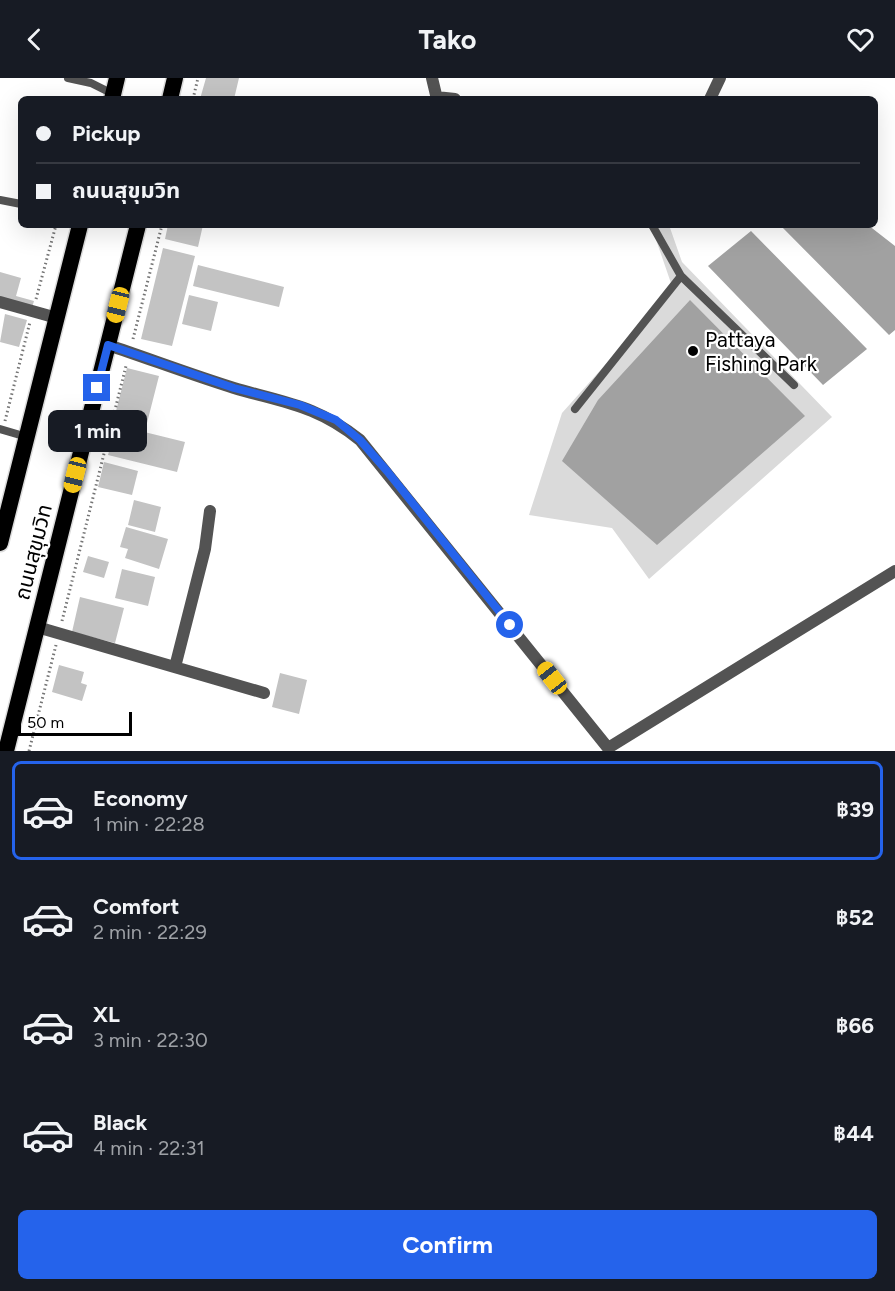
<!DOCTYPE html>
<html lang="en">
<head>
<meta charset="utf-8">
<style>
  :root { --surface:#171b24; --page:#20242c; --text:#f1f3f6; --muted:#9ea1a6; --line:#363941; --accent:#2563eb }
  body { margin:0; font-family:Figtree,"Noto Sans Thai",sans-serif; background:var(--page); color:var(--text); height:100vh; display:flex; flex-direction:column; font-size:22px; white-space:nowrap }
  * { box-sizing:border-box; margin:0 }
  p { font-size:20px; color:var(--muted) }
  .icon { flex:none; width:33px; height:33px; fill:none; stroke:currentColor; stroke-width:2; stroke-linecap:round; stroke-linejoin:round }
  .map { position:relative; height:673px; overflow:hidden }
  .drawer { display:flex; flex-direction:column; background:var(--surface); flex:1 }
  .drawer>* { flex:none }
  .hud { position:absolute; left:18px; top:18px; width:860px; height:132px; border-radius:9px; box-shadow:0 6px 24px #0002; display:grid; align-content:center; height:132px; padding:0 18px; background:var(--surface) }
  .scale { position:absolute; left:18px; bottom:15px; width:114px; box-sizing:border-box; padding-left:6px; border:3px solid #000; border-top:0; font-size:16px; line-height:21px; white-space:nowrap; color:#000; -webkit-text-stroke:4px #fff; paint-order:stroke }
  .end { position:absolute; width:27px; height:27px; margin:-14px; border:8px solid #2563eb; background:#fff; box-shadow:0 0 0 3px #fff }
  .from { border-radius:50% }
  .bubble { position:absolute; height:42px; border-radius:9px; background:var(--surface); box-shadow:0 6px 24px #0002; font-size:20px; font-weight:700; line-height:42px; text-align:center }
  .car { position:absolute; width:18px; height:36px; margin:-18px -9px; border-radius:8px; box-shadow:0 0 4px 2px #0007; background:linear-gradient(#f5c518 24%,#345 0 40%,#f5c518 0 76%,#345 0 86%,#f5c518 0) }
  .hud b { display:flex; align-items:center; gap:21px; height:57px; font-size:22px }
  .hud b+b { border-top:2px solid var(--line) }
  .hud i { width:15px; height:15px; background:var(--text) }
  ul { padding:10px 0 0; list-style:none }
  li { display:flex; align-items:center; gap:18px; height:99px; margin:0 12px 9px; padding:0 6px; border:3px solid transparent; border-radius:9px }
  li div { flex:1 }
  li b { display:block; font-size:22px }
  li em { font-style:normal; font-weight:700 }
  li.on { border-color:var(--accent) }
  li>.icon { width:54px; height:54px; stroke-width:1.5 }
  .primary-button { display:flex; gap:12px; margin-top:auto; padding:12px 18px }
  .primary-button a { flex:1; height:69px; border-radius:9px; background:var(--accent); color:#fff; font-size:24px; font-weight:700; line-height:69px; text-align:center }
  header { display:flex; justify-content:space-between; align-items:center; height:78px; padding:0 18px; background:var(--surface); font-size:27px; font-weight:700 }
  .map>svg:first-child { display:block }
</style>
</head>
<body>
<header><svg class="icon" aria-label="back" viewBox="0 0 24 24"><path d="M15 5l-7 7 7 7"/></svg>Tako<svg class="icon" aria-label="heart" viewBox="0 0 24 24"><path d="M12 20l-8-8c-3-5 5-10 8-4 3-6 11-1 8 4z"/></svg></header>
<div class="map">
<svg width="895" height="673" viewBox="0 0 895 673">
  <rect width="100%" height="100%" fill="#fff"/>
  <!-- green -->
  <path fill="#dadada" d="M651 147H669L682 184 832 339 649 501 612 450 529 437 562 335 673 211Z"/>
  <!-- water -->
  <path fill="#a1a1a1" d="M780 147H868L895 168V252L889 257Z
    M751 153 867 271 823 307 708 188Z
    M690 222 805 338 657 467 562 383 598 322Z"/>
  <!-- building -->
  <path fill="#c3c3c3" d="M206 0H239L234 21H200Z
    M168 147H203L198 169 165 161Z
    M163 170 195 178 172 268 141 261Z
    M198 187 284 209 279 229 193 208Z
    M0 194 21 200 16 218 34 223 31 233 0 223Z
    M189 217 218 224 211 253 182 246Z
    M5 236 27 242 19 269 0 264Z
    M127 290 159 298 147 345 115 337Z
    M116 347 185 364 177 394 108 377Z
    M104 384 138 393 132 417 98 409Z
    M134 422 161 429 155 454 128 447Z
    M126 449 168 461 159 491 125 480 128 471 120 469Z
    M88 478 109 484 104 500 83 494Z
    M122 491 155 499 148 528 115 520Z
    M80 519 124 530 115 565 72 554Z
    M59 587 84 594 81 605 87 607 82 623 52 614Z
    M280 595 307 602 299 636 272 629Z"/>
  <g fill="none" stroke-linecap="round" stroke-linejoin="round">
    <!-- trunk casing -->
    <g stroke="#dbdbdb" stroke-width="19">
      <path id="trunk" d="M112 21 117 0
        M170 21 175 0
        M0 465 80 147
        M6 673 138 147"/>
    </g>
    <!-- path -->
    <path stroke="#757575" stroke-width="3" stroke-dasharray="1.5 3" stroke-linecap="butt" d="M193 21 198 0
      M36 221 56 147
      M133 261 162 147
      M5 343 30 244
      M62 543 126 288
      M29 673 56 567"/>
    <!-- service -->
    <path stroke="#535353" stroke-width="8" d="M68 0 91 5 113 16
      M0 122 21 126
      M652 147 681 198 794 307
      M575 331 681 198
      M0 351 27 359"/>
    <!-- minor -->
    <path stroke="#535353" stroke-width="12" d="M432 0 437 21
      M436 19 455 21
      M710 21 720 0
      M0 224 57 240
      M108 267C150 281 192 297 234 310 285 325 316 327 360 362L608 670 895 493
      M37 549 264 615
      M175 589 205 471 210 433"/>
    <!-- trunk -->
    <use href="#trunk" stroke="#000" stroke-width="16"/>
  </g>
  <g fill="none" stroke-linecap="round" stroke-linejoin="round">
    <!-- route -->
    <path stroke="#2563eb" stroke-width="8" d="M97 310 108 267 234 310 300 327 336 342 360 362 387 393 510 547"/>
  </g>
  <!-- markers -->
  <circle fill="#000" stroke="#fff" stroke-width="2" cx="693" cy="273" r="6"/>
  <g text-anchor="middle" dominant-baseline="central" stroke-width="4.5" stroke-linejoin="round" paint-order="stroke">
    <!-- poi labels -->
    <g font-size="21" fill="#000" stroke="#fff" text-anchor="start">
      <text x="705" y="261">Pattaya<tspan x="705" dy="24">Fishing Park</tspan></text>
    </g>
    <!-- street labels -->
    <g font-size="21" fill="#000" stroke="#fff">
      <text transform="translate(33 474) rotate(-76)">ถนนสุขุมวิท</text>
    </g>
  </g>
</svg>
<div class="scale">50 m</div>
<i class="end from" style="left:510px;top:547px"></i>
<i class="end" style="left:97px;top:310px"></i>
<div class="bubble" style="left:48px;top:332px;width:99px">1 min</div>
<i class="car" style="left:118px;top:227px;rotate:194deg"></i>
<i class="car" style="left:75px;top:397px;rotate:194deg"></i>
<i class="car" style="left:552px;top:600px;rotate:322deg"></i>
<div class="hud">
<b><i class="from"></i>Pickup</b>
<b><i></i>ถนนสุขุมวิท</b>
</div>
</div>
<section class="drawer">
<ul>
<li class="on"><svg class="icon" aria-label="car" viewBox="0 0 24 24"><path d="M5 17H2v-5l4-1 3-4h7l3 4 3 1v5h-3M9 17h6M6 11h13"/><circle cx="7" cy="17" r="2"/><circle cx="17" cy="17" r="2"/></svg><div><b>Economy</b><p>1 min · 22:28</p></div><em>฿39</em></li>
<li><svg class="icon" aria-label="car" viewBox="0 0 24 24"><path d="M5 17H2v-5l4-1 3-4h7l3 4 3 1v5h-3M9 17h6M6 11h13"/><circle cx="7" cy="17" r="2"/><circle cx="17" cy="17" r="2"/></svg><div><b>Comfort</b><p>2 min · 22:29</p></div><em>฿52</em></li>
<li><svg class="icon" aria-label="car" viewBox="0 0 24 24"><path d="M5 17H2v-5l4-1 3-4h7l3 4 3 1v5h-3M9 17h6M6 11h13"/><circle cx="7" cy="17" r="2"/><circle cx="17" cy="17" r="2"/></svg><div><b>XL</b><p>3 min · 22:30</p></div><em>฿66</em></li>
<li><svg class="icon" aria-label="car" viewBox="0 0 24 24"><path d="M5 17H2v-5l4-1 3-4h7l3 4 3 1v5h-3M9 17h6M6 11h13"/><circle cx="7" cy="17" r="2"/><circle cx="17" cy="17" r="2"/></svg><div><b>Black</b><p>4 min · 22:31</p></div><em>฿44</em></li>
</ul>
<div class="primary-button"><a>Confirm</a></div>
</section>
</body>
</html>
